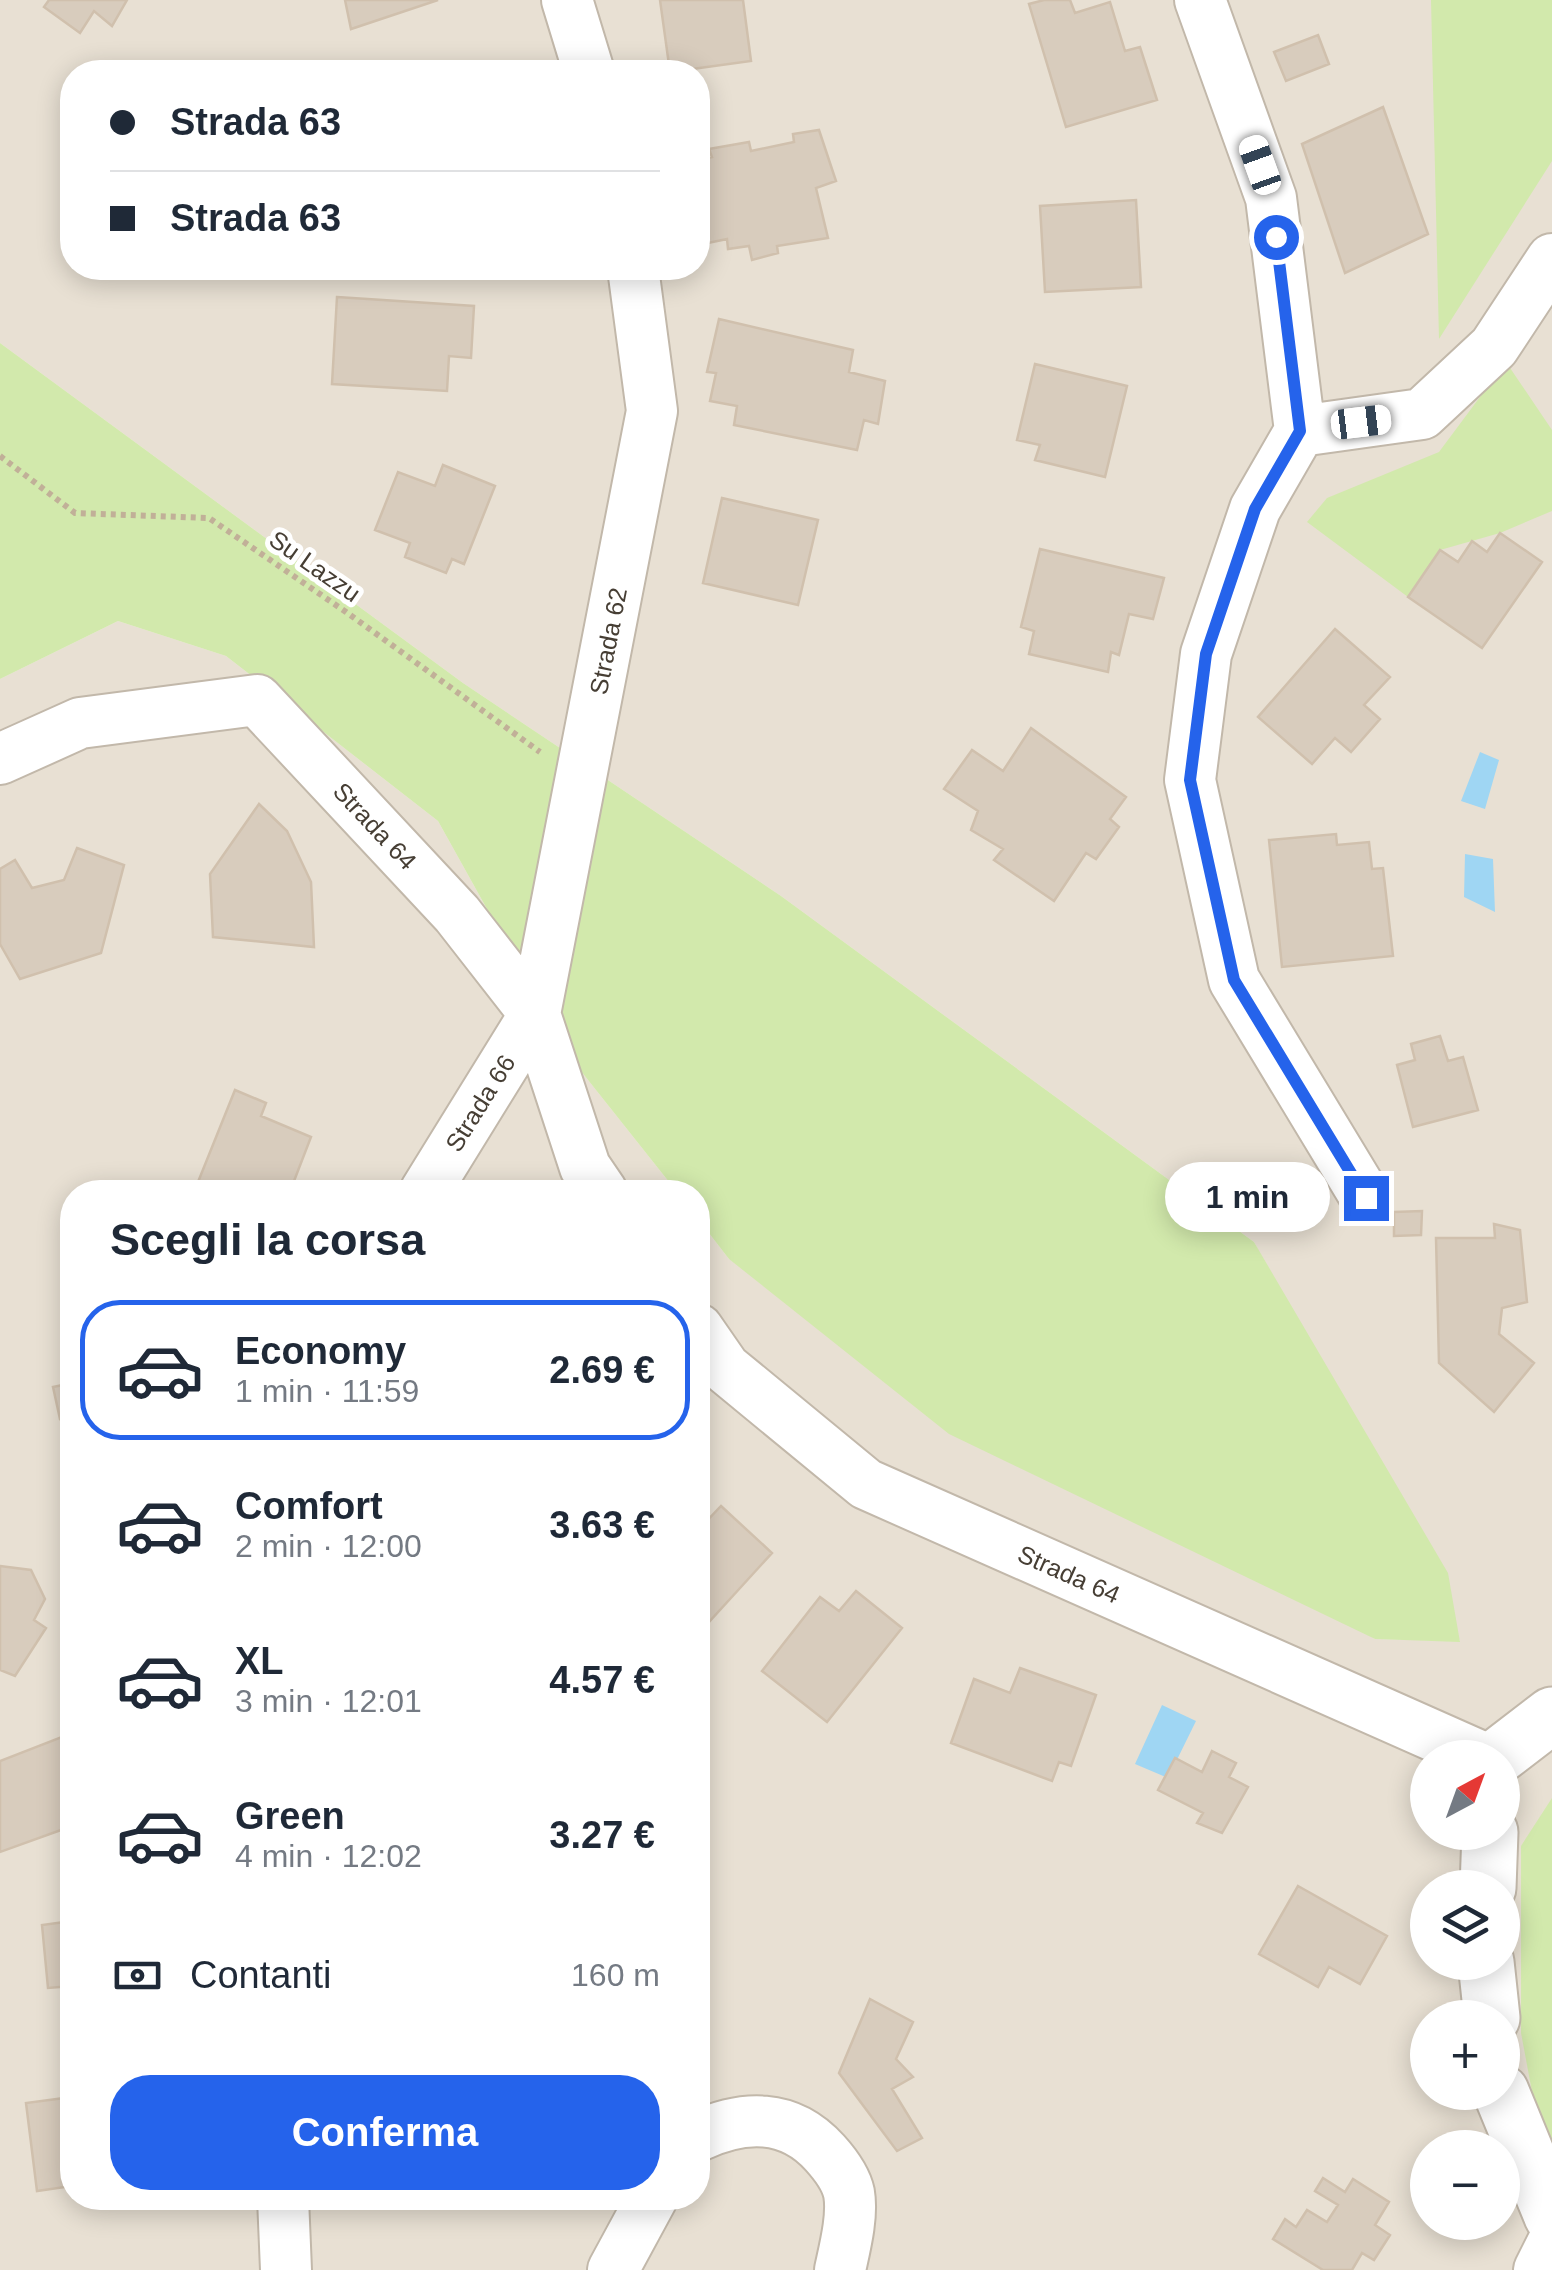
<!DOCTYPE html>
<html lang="it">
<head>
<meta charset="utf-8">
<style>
  :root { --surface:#fff; --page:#f6f6f7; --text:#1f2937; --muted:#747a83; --line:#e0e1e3; --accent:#2563eb }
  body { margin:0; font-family:Arial,sans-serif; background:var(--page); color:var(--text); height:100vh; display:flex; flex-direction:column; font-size:38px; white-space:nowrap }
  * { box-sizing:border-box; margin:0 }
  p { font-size:32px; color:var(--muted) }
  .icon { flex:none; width:55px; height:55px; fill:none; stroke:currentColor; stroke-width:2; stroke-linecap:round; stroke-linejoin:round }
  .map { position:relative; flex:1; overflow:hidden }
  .details { position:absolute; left:60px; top:1180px; width:650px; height:1030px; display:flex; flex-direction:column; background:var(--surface); border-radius:40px; box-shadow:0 5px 25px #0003 }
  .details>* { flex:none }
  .banner { position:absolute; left:60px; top:60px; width:650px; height:220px; border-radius:40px; box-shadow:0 5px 25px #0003; display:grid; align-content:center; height:220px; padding:0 50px; background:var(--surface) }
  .needle { width:65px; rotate:41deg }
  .controls { position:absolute; left:1410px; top:1740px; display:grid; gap:20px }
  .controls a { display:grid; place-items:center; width:110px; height:110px; border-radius:50%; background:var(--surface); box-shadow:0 5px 25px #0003; font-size:50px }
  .end { position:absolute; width:45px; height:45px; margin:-22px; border:12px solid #2563eb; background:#fff; box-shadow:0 0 0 5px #fff }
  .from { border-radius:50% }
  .bubble { position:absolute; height:70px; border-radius:35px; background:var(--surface); box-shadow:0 5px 25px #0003; font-size:32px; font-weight:800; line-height:70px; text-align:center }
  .car { position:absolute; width:30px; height:60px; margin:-30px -15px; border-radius:12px; box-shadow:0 0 8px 2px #0007; background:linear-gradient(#fff 24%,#345 0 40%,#fff 0 76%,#345 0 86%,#fff 0) }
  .banner b { display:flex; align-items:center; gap:35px; height:95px; font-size:38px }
  .banner b+b { border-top:2px solid var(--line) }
  .banner i { width:25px; height:25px; background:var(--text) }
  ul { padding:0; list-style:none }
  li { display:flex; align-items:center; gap:30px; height:140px; margin:0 20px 15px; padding:0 30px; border:5px solid transparent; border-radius:40px }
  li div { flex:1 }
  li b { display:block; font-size:38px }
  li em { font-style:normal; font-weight:800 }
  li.active { border-color:var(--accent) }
  li>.icon { width:90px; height:90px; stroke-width:1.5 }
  h2 { padding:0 50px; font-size:45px; line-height:120px }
  .pay { display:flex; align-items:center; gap:25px; height:110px; padding:0 50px; font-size:38px }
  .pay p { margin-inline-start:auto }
  .primary-button { display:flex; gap:20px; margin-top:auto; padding:20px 50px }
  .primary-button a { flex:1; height:115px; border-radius:40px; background:var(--accent); color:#fff; font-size:40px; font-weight:800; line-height:115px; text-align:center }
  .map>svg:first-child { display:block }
</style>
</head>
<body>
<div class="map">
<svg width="1552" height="2270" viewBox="0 0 1552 2270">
  <rect width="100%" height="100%" fill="#f3eee5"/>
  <!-- residential -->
  <path fill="#e8e0d3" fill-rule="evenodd" d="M0 0H1552V2270H0V679L118 621 226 656 438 821 569 1056 677 1192H72V2198H698V1219L729 1259 1375 1639 1460 1641 1254 1242 781 896 463 683 0 343ZM72 72H698V268H72ZM1428 1758H1502V1832H1428ZM1428 1888H1502V1962H1428ZM1428 2018H1502V2092H1428ZM1428 2148H1502V2222H1428Z"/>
  <!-- green -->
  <path fill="#d2e9ac" d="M1431 0H1552V161L1439 339Z
    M0 343 463 683 781 896 1254 1242 1448 1573 1460 1642 1375 1639 949 1434 729 1259 698 1219V1192H677L569 1056 438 821 226 656 118 621 0 679Z
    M1506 362 1552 430V511L1500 533 1440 550 1408 597 1307 522 1327 498 1439 452Z
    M1552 1798V2198L1521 2033V1846Z"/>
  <!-- water -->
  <path fill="#9fd6f3" d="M1480 752 1499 760 1485 809 1461 801Z
    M1465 854 1493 859 1495 912 1464 897Z
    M1162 1705 1196 1721 1168 1778 1135 1764Z"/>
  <!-- building -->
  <path fill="#d8ccbd" stroke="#d0c0ad" stroke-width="2.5" d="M49 0H127L112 26 94 11 80 33 44 7Z
    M345 0H438L351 29Z
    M660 0H743L751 61 670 72Z
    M1044 0H1070L1075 13 1110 2 1125 51 1140 47 1157 100 1066 127 1029 4Z
    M1318 35 1329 64 1286 81 1274 52Z
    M1383 107 1428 234 1345 273 1302 144Z
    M819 130 836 181 816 188 828 238 777 246 778 253 752 260 749 246 728 249 727 239 703 244 698 216V160L712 157 709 149 749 142 751 151 794 142 793 134Z
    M1136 200 1141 287 1045 292 1040 206Z
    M337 297 474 306 471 358 449 356 447 391 332 384Z
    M719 319 853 350 849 372 885 381 878 424 864 420 857 450 734 425 737 406 710 401 716 373 707 372Z
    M1035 364 1127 386 1105 477 1035 460 1040 445 1017 440Z
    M443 465 495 486 464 564 452 559 446 573 405 557 410 543 375 530 398 472 435 486Z
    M722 498 818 520 798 605 703 583Z
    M1500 533 1542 562 1482 648 1408 597 1440 550 1458 562 1472 541 1487 552Z
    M1040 549 1164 578 1153 619 1129 614 1119 655 1111 652 1108 672 1029 654 1034 631 1021 627Z
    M1335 629 1390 677 1364 705 1380 719 1351 752 1335 738 1312 764 1258 717Z
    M1031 728 1126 797 1110 819 1119 827 1096 859 1086 853 1054 901 994 860 1003 849 971 830 978 811 944 789 972 750 1003 771Z
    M259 804 287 831 311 882 314 947 213 937 210 874Z
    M1336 834 1337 845 1369 842 1372 869 1383 868 1393 956 1282 967 1269 840Z
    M77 848 124 865 101 953 20 979 0 944V869L15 860 32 888 64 880Z
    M1440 1036 1448 1061 1463 1057 1478 1110 1413 1127 1397 1065 1415 1060 1411 1044Z
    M235 1090 266 1103 261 1116 311 1137 294 1181 312 1187 310 1192H194Z
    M1422 1211 1421 1235 1394 1236V1212Z
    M1494 1224 1520 1230 1527 1302 1502 1308 1499 1334 1534 1363 1494 1412 1439 1363 1436 1238H1495Z
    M72 1383V1417L60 1419 53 1387Z
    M721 1506 772 1553 698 1634V1522L702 1526Z
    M0 1566 31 1570 45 1599 34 1620 46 1628 15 1676 0 1670Z
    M856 1591 902 1628 827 1722 762 1671 820 1597 839 1611Z
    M1020 1668 1096 1695 1071 1766 1059 1762 1052 1781 951 1743 974 1679 1010 1693Z
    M72 1733V1826L0 1852V1761Z
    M1212 1751 1236 1763 1229 1777 1248 1787 1222 1833 1197 1823 1203 1813 1158 1790 1175 1758 1202 1772Z
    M1298 1886 1387 1936 1360 1984 1329 1967 1318 1987 1259 1954Z
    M72 1921V1986L48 1988 42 1925Z
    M870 1999 913 2022 896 2059 913 2077 892 2089 922 2138 897 2151 839 2073Z
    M72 2097V2186L37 2191 26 2103Z
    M1323 2178 1345 2192 1353 2179 1389 2202 1375 2225 1390 2235 1374 2260 1362 2253 1352 2270H1323L1273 2239 1285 2219 1296 2227 1307 2210 1327 2222 1338 2205 1315 2191Z"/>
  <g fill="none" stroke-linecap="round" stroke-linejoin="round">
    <!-- minor casing -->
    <g stroke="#c2b8aa" stroke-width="54">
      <path id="minor" d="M567 0 589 72
        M1200 0 1271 198 1300 431 1255 509 1206 654 1190 780 1234 980 1366 1198
        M1300 431 1422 414 1494 347 1552 259
        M0 759 80 723 257 700 457 914 535 1014 585 1167 602 1192
        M425 1192 535 1014 652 411 633 268
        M698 1329 725 1368 866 1484 1484 1758
        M698 2136C743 2115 789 2113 825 2153 834 2163 846 2179 849 2193 853 2216 845 2247 840 2270
        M283 2198 286 2270
        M613 2270 652 2198
        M1539 2270 1552 2244"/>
    </g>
    <!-- tertiary casing -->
    <g stroke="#c2b8aa" stroke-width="59">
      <path id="tertiary" d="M1496 1758 1552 1715
        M1488 1888 1490 1832
        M1486 1962 1492 2018
        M1501 2092 1552 2216"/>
    </g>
    <!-- path -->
    <path stroke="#c1b098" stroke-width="6" stroke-dasharray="5 5" stroke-linecap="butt" d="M0 456 75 513 209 518 346 612 540 752"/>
    <!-- minor -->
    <use href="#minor" stroke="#fff" stroke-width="50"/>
    <!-- tertiary -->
    <use href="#tertiary" stroke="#fff" stroke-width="55"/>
  </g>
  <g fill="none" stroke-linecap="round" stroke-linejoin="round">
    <!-- route -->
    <path stroke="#2563eb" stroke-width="12" d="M1276 237 1300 431 1255 509 1206 654 1190 780 1234 980 1366 1198"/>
  </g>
  <g text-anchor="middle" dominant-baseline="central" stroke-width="10" stroke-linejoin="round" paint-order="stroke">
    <!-- street labels -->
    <g font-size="25" fill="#463e34" stroke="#fff">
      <text transform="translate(315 566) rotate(35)">Su Lazzu</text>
      <text transform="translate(608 641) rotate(-79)">Strada 62</text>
      <text transform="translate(375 826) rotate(47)">Strada 64</text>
      <text transform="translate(480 1103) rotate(-58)">Strada 66</text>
      <text transform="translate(1069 1574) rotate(24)">Strada 64</text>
    </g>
  </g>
</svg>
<div class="controls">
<a><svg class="needle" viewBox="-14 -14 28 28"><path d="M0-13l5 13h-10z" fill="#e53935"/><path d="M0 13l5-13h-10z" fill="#747a83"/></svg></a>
<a><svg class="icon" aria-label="layers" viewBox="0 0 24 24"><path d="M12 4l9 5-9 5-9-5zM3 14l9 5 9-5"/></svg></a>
<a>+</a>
<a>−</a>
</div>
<i class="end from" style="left:1276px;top:237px"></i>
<i class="end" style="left:1366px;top:1198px"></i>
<div class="bubble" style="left:1165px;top:1162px;width:165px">1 min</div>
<i class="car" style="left:1260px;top:165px;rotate:340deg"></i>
<i class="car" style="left:1361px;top:422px;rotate:83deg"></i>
<div class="banner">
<b><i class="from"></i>Strada 63</b>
<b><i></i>Strada 63</b>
</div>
<section class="details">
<h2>Scegli la corsa</h2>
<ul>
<li class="active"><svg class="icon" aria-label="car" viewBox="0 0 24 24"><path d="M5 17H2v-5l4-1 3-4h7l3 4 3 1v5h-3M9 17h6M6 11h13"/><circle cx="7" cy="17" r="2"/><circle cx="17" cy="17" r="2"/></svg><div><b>Economy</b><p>1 min · 11:59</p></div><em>2.69 €</em></li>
<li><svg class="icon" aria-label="car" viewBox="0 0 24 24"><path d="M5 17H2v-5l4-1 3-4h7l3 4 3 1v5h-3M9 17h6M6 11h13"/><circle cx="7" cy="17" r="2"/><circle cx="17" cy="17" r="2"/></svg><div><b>Comfort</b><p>2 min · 12:00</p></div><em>3.63 €</em></li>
<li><svg class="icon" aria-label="car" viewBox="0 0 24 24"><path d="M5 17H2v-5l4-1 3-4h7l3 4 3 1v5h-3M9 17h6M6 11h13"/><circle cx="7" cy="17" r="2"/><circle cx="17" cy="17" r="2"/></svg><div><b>XL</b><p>3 min · 12:01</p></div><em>4.57 €</em></li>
<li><svg class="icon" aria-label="car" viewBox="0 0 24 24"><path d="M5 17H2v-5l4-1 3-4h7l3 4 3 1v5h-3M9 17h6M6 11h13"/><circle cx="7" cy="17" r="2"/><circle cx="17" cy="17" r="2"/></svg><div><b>Green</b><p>4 min · 12:02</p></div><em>3.27 €</em></li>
</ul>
<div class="pay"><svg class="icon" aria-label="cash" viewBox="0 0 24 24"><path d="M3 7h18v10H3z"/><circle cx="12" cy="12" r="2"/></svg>Contanti<p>160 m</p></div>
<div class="primary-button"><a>Conferma</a></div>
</section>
</div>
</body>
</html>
